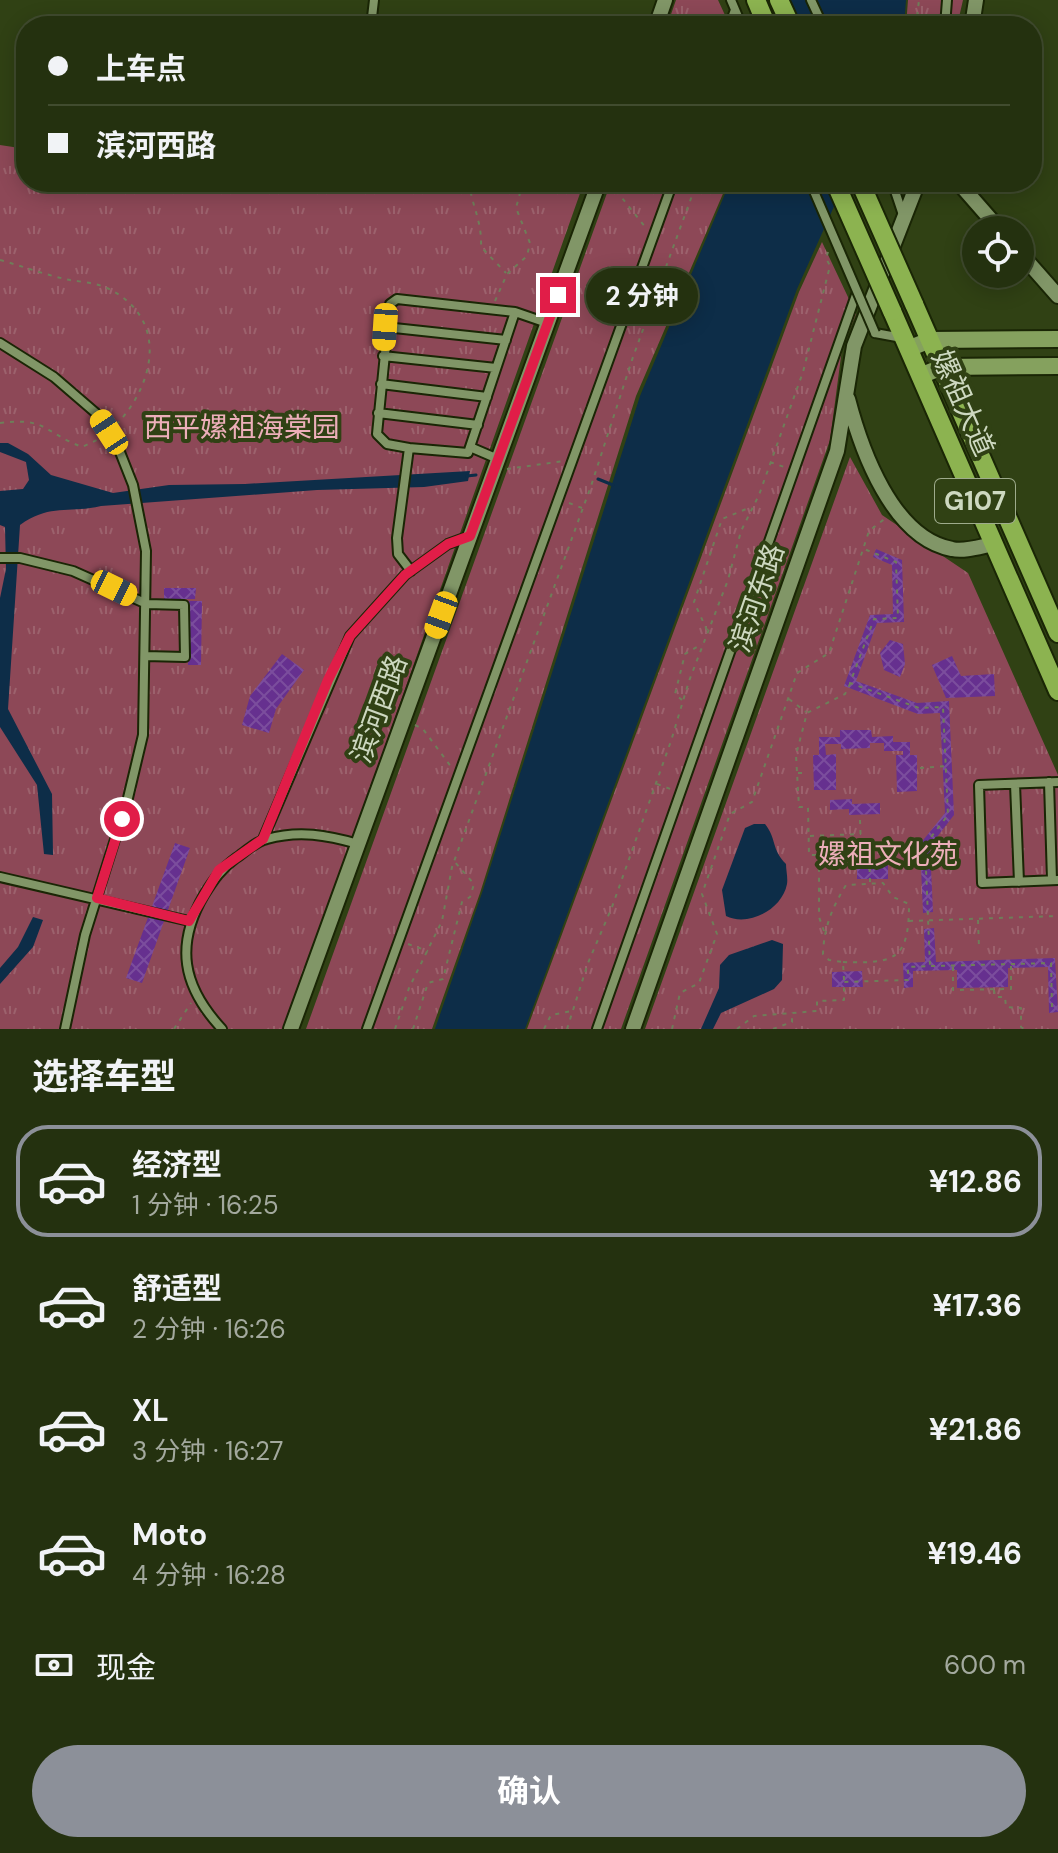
<!DOCTYPE html>
<html lang="zh">
<head>
<meta charset="utf-8">
<style>
  :root { --surface:#24310f; --page:#2c3918; --text:#f1f3f6; --muted:#a3a99e; --line:#414c2f; --accent:#8c9099 }
  body { margin:0; font-family:"DM Sans","Noto Sans SC",sans-serif; background:var(--page); color:var(--text); height:100vh; display:flex; flex-direction:column; font-size:30px; white-space:nowrap }
  * { box-sizing:border-box; margin:0 }
  p { font-size:26px; color:var(--muted) }
  .icon { flex:none; width:44px; height:44px; fill:none; stroke:currentColor; stroke-width:2; stroke-linecap:round; stroke-linejoin:round }
  .map { position:relative; height:1029px; overflow:hidden }
  .details { display:flex; flex-direction:column; background:var(--surface); flex:1 }
  .details>* { flex:none }
  .banner { position:absolute; left:16px; top:16px; width:1026px; height:176px; border-radius:32px; box-shadow:0 4px 20px #0003,0 0 0 2px var(--line); display:grid; align-content:center; height:176px; padding:0 32px; background:var(--surface) }
  .controls { position:absolute; left:962px; top:216px; display:grid; gap:16px }
  .controls a { display:grid; place-items:center; width:72px; height:72px; border-radius:50%; background:var(--surface); box-shadow:0 4px 20px #0003,0 0 0 2px var(--line); font-size:40px }
  .end { position:absolute; width:36px; height:36px; margin:-18px; border:10px solid #e11d48; background:#fff; box-shadow:0 0 0 4px #fff }
  .from { border-radius:50% }
  .bubble { position:absolute; height:56px; border-radius:28px; background:var(--surface); box-shadow:0 4px 20px #0003,0 0 0 2px var(--line); font-size:26px; font-weight:700; line-height:56px; text-align:center }
  .car { position:absolute; width:24px; height:48px; margin:-24px -12px; border-radius:10px; box-shadow:0 0 6px 2px #0007; background:linear-gradient(#f5c518 24%,#345 0 40%,#f5c518 0 76%,#345 0 86%,#f5c518 0) }
  .banner b { display:flex; align-items:center; gap:28px; height:76px; font-size:30px }
  .banner b+b { border-top:2px solid var(--line) }
  .banner i { width:20px; height:20px; background:var(--text) }
  ul { padding:0; list-style:none }
  li { display:flex; align-items:center; gap:24px; height:112px; margin:0 16px 12px; padding:0 16px; border:4px solid transparent; border-radius:32px }
  li div { flex:1 }
  li b { display:block; font-size:30px }
  li em { font-style:normal; font-weight:700 }
  li.selected { border-color:var(--accent) }
  li>.icon { width:72px; height:72px; stroke-width:1.5 }
  h2 { padding:0 32px; font-size:36px; line-height:96px }
  .pay { display:flex; align-items:center; gap:20px; height:88px; padding:0 32px; font-size:30px }
  .pay p { margin-inline-start:auto }
  .cta { display:flex; gap:16px; margin-top:auto; padding:16px 32px }
  .cta a { flex:1; height:92px; border-radius:48px; background:var(--accent); color:#fff; font-size:32px; font-weight:700; line-height:92px; text-align:center }
  .map>svg:first-child { display:block }
</style>
</head>
<body>
<div class="map">
<svg width="1058" height="1029" viewBox="0 0 1058 1029">
  <defs>
    <pattern id="park-tufts" width="24" height="20" patternUnits="userSpaceOnUse" patternTransform="scale(2)"><rect width="24" height="20" fill="#8d4857"/><path d="M3 7l-1-3M5 7V3M7 7l1-3M15 17l-1-3M17 17v-4M19 17l1-3" fill="none" stroke="#9c626d"/></pattern>
    <pattern id="building-cross-hatch" width="8" height="8" patternUnits="userSpaceOnUse" patternTransform="scale(2)"><rect width="8" height="8" fill="#66308f"/><path d="M0 0l8 8M0 8l8-8" fill="none" stroke="#7b4d9d"/></pattern>
  </defs>
  <rect width="100%" height="100%" fill="#304114"/>
  <!-- park -->
  <path fill="url(#park-tufts)" d="M676 0H718L730 26H667Z
    M908 0H963L957 26H906Z
    M0 145 26 149V182H584L285 1029H0Z
    M611 182H728L636 396 480 893 432 1029H306Z
    M822 242 856 314 842 349 830 440 621 1029H527L799 292Z
    M850 457 882 515 968 573 1058 775V1029H645Z"/>
  <!-- water -->
  <path fill="#0d2d48" d="M788 0H906L904 26H776Z
    M730 182H845L797 289 525 1029H435L483 890 640 396Z
    M0 443H8L28 454 51 475 113 493 169 485 245 484 470 471 468 481 424 487 317 490 101 506C67 514 51 503 20 525L8 709 52 794 53 855 44 854 37 785 0 727V598L6 569 5 527 0 525V491L23 489 29 480 26 462 0 452Z
    M754 824H765C777 839 771 849 786 864 786 870 788 878 787 884 782 910 748 927 726 916L722 890 745 828Z
    M33 917 43 920 33 947 0 984V968L18 947Z
    M772 940 783 944 782 980 774 989 721 1013 713 1029H701L719 988 720 965 729 955Z"/>
  <g fill="none" stroke-linecap="round" stroke-linejoin="round">
    <!-- stream -->
    <path stroke="#0d2d48" stroke-width="3" d="M467 476 476 475
      M598 479 613 485"/>
  </g>
  <!-- building -->
  <path fill="url(#building-cross-hatch)" d="M876 549 902 560 904 622 877 623 856 681 917 703 949 701 954 815 930 846 933 912 923 913 920 844 945 813 940 713 918 714 844 686 870 615 893 614 892 565 873 557Z
    M164 588H196L195 599H164Z
    M189 601H202L201 665H188Z
    M890 640 903 644 905 664 900 677 884 670 880 653Z
    M282 654 304 670 276 709 269 733 242 725 250 696Z
    M952 656 961 676 994 674 995 696 946 698 932 665Z
    M840 730H871L872 737 893 736V742H910V755H917V791L897 792 896 755H903V751H884V743H870V748L841 749V744H825L826 755 836 754V790H814L813 755H819V737H840Z
    M852 799V804L880 803V814L849 815V809L830 810V800Z
    M175 843 190 848 142 983 126 978Z
    M888 863V879H857V864Z
    M934 928 936 962 1055 958 1058 1012 1049 1013 1048 967 1008 968V987L957 988V970L913 971V987L904 988 903 963 925 962 924 929Z
    M862 971 863 987H832V972Z"/>
  <g fill="none" stroke-linecap="round" stroke-linejoin="round">
    <!-- minor casing -->
    <g stroke="#1a2605" stroke-width="12">
      <path id="minor" d="M731 0 742 26
        M811 0 823 26
        M371 26 374 0
        M729 26 735 10
        M945 26 947 0
        M892 182 903 215
        M515 312 547 323
        M385 327 506 340
        M875 333 902 338
        M0 343 54 377 97 414 116 442 133 485 146 551 143 735 128 798 85 935 65 1029
        M383 356 496 368
        M381 384 487 397
        M378 413 478 425
        M470 447 498 459
        M409 448 387 444 377 434 390 304 397 299 515 312 468 453 409 448 397 538 398 554 411 571
        M0 558H20L73 571 147 604 184 605 185 657 145 656
        M1049 782 1052 880
        M1058 782 979 785 982 883 1058 880
        M1015 784 1019 882
        M263 839 350 636 405 575 448 544 470 536
        M0 877 189 921
        M222 1029C182 986 175 945 204 895 214 879 221 869 236 858 245 852 256 841 267 839 299 830 327 835 358 844
        M367 1029 673 182
        M597 1029 857 292"/>
    </g>
    <!-- tertiary casing -->
    <g stroke="#1a2605" stroke-width="18">
      <path id="tertiary" d="M656 26 665 0
        M972 26 976 0
        M958 182 1000 230
        M1020 253 1058 296
        M848 399C861 449 892 538 952 549 965 552 982 546 994 544
        M291 1029 599 182
        M633 1029 837 451 854 346 918 182"/>
    </g>
    <!-- secondary casing -->
    <g stroke="#1a2605" stroke-width="20">
      <path id="secondary" d="M908 349 930 340 1058 339
        M920 376 942 367 1058 366"/>
    </g>
    <!-- trunk casing -->
    <g stroke="#1a2605" stroke-width="22">
      <path id="trunk" d="M756 0 767 26
        M779 0 791 26
        M914 304 1058 633
        M892 311 1058 691"/>
    </g>
    <!-- path -->
    <path stroke="#6f7d59" stroke-width="2" stroke-dasharray="4 6" stroke-linecap="butt" d="M916 26 919 0
      M469 182C472 207 482 220 481 247L506 273
      M610 183 646 228
      M0 260C22 266 43 274 65 279 78 282 94 282 107 288 170 318 155 385 115 426
      M495 301 507 274 527 256 530 243 516 208 523 182
      M0 423C47 417 43 432 82 447L101 438
      M770 462 787 468
      M507 469 564 461
      M569 503 582 508
      M707 630 694 602 722 519 751 507
      M789 699 806 712
      M682 700 675 694 685 654 702 644
      M415 725 423 729 452 768
      M920 768 946 766
      M798 773H807
      M657 784 673 790
      M860 820 861 848H867
      M810 836 861 834
      M870 882 869 848 924 845
      M978 920 979 947
      M909 921 1058 916
      M824 931 819 917V855H809L808 807H799L796 755 807 713 845 694 850 684
      M408 944 428 951
      M843 962C896 964 909 959 909 904L893 897 883 883 846 885C832 908 824 927 823 954L829 960 843 962 844 980
      M931 966 1051 963 1052 1007H1058
      M953 967V990L1011 989V965
      M994 990 995 997H1005L1006 1007 1021 1008V1027L1024 1029
      M174 1029 191 1003
      M395 1029 409 988 442 921 452 867 591 486 633 357 697 182
      M413 1029 428 983 443 979 462 902 470 897 474 884 454 861
      M544 1029 551 1015 572 1011
      M567 1029 588 963 612 907 671 741 689 681 728 580 741 531 759 495 803 372 830 266 826 258 828 252
      M672 1029 680 993 699 983 717 934 702 894 730 814 752 802 797 673 829 653 869 531 887 517
      M737 1029 754 1016 817 1011V1001L844 1000V982L908 980V967L930 966 925 845 948 815 943 707 919 708 850 683 874 619 898 618 896 562 864 549
      M773 1029 792 1022V1012"/>
    <!-- minor -->
    <use href="#minor" stroke="#819667" stroke-width="8"/>
    <!-- tertiary -->
    <use href="#tertiary" stroke="#819667" stroke-width="14"/>
    <!-- secondary -->
    <use href="#secondary" stroke="#85a15e" stroke-width="16"/>
    <!-- trunk -->
    <use href="#trunk" stroke="#8cb350" stroke-width="18"/>
    <!-- minor-bridge casing -->
    <g stroke="#1a2605" stroke-width="12" stroke-linecap="butt">
      <path id="minor-bridge" d="M810 182 875 333"/>
    </g>
    <!-- trunk-bridge casing -->
    <g stroke="#1a2605" stroke-width="22" stroke-linecap="butt">
      <path id="trunk-bridge" d="M835 182 892 311
        M860 182 914 304"/>
    </g>
    <!-- minor-bridge -->
    <use href="#minor-bridge" stroke="#819667" stroke-width="8"/>
    <!-- trunk-bridge -->
    <use href="#trunk-bridge" stroke="#8cb350" stroke-width="18"/>
  </g>
  <g fill="none" stroke-linecap="round" stroke-linejoin="round">
    <!-- route -->
    <path stroke="#e11d48" stroke-width="10" d="M122 819 97 898 189 921 219 870 263 839 328 680 350 636 405 575 448 544 470 536 558 295"/>
  </g>
  <g text-anchor="middle" dominant-baseline="central" stroke-width="8" stroke-linejoin="round" paint-order="stroke">
    <!-- shield labels -->
    <rect fill="#304114" stroke="#9eab8c" stroke-width="2" x="935" y="479" width="80" height="44" rx="6"/>
    <g font-size="26" font-weight="bold" fill="#cdd8c0">
      <text x="975" y="501">G107</text>
    </g>
    <!-- street labels -->
    <g font-size="28" fill="#cdd8c0" stroke="#304114">
      <text transform="translate(963 403) rotate(66)">嫘祖大道</text>
      <text transform="translate(757 598) rotate(-71)">滨河东路</text>
      <text transform="translate(379 709) rotate(-70)">滨河西路</text>
    </g>
    <!-- park labels -->
    <g font-size="28" fill="#edafba" stroke="#304114">
      <text x="242" y="427">西平嫘祖海棠园</text>
      <text x="888" y="854">嫘祖文化苑</text>
    </g>
  </g>
</svg>
<div class="controls">
<a><svg class="icon" aria-label="locate" viewBox="0 0 24 24"><circle cx="12" cy="12" r="6"/><path d="M12 2v4M12 18v4M2 12h4M18 12h4"/></svg></a>
</div>
<i class="end from" style="left:122px;top:819px"></i>
<i class="end" style="left:558px;top:295px"></i>
<div class="bubble" style="left:586px;top:268px;width:112px">2 分钟</div>
<i class="car" style="left:385px;top:327px;rotate:184deg"></i>
<i class="car" style="left:109px;top:432px;rotate:327deg"></i>
<i class="car" style="left:114px;top:588px;rotate:116deg"></i>
<i class="car" style="left:441px;top:615px;rotate:200deg"></i>
<div class="banner">
<b><i class="from"></i>上车点</b>
<b><i></i>滨河西路</b>
</div>
</div>
<section class="details">
<h2>选择车型</h2>
<ul>
<li class="selected"><svg class="icon" aria-label="car" viewBox="0 0 24 24"><path d="M5 17H2v-5l4-1 3-4h7l3 4 3 1v5h-3M9 17h6M6 11h13"/><circle cx="7" cy="17" r="2"/><circle cx="17" cy="17" r="2"/></svg><div><b>经济型</b><p>1 分钟 · 16:25</p></div><em>¥12.86</em></li>
<li><svg class="icon" aria-label="car" viewBox="0 0 24 24"><path d="M5 17H2v-5l4-1 3-4h7l3 4 3 1v5h-3M9 17h6M6 11h13"/><circle cx="7" cy="17" r="2"/><circle cx="17" cy="17" r="2"/></svg><div><b>舒适型</b><p>2 分钟 · 16:26</p></div><em>¥17.36</em></li>
<li><svg class="icon" aria-label="car" viewBox="0 0 24 24"><path d="M5 17H2v-5l4-1 3-4h7l3 4 3 1v5h-3M9 17h6M6 11h13"/><circle cx="7" cy="17" r="2"/><circle cx="17" cy="17" r="2"/></svg><div><b>XL</b><p>3 分钟 · 16:27</p></div><em>¥21.86</em></li>
<li><svg class="icon" aria-label="car" viewBox="0 0 24 24"><path d="M5 17H2v-5l4-1 3-4h7l3 4 3 1v5h-3M9 17h6M6 11h13"/><circle cx="7" cy="17" r="2"/><circle cx="17" cy="17" r="2"/></svg><div><b>Moto</b><p>4 分钟 · 16:28</p></div><em>¥19.46</em></li>
</ul>
<div class="pay"><svg class="icon" aria-label="cash" viewBox="0 0 24 24"><path d="M3 7h18v10H3z"/><circle cx="12" cy="12" r="2"/></svg>现金<p>600 m</p></div>
<div class="cta"><a>确认</a></div>
</section>
</body>
</html>
